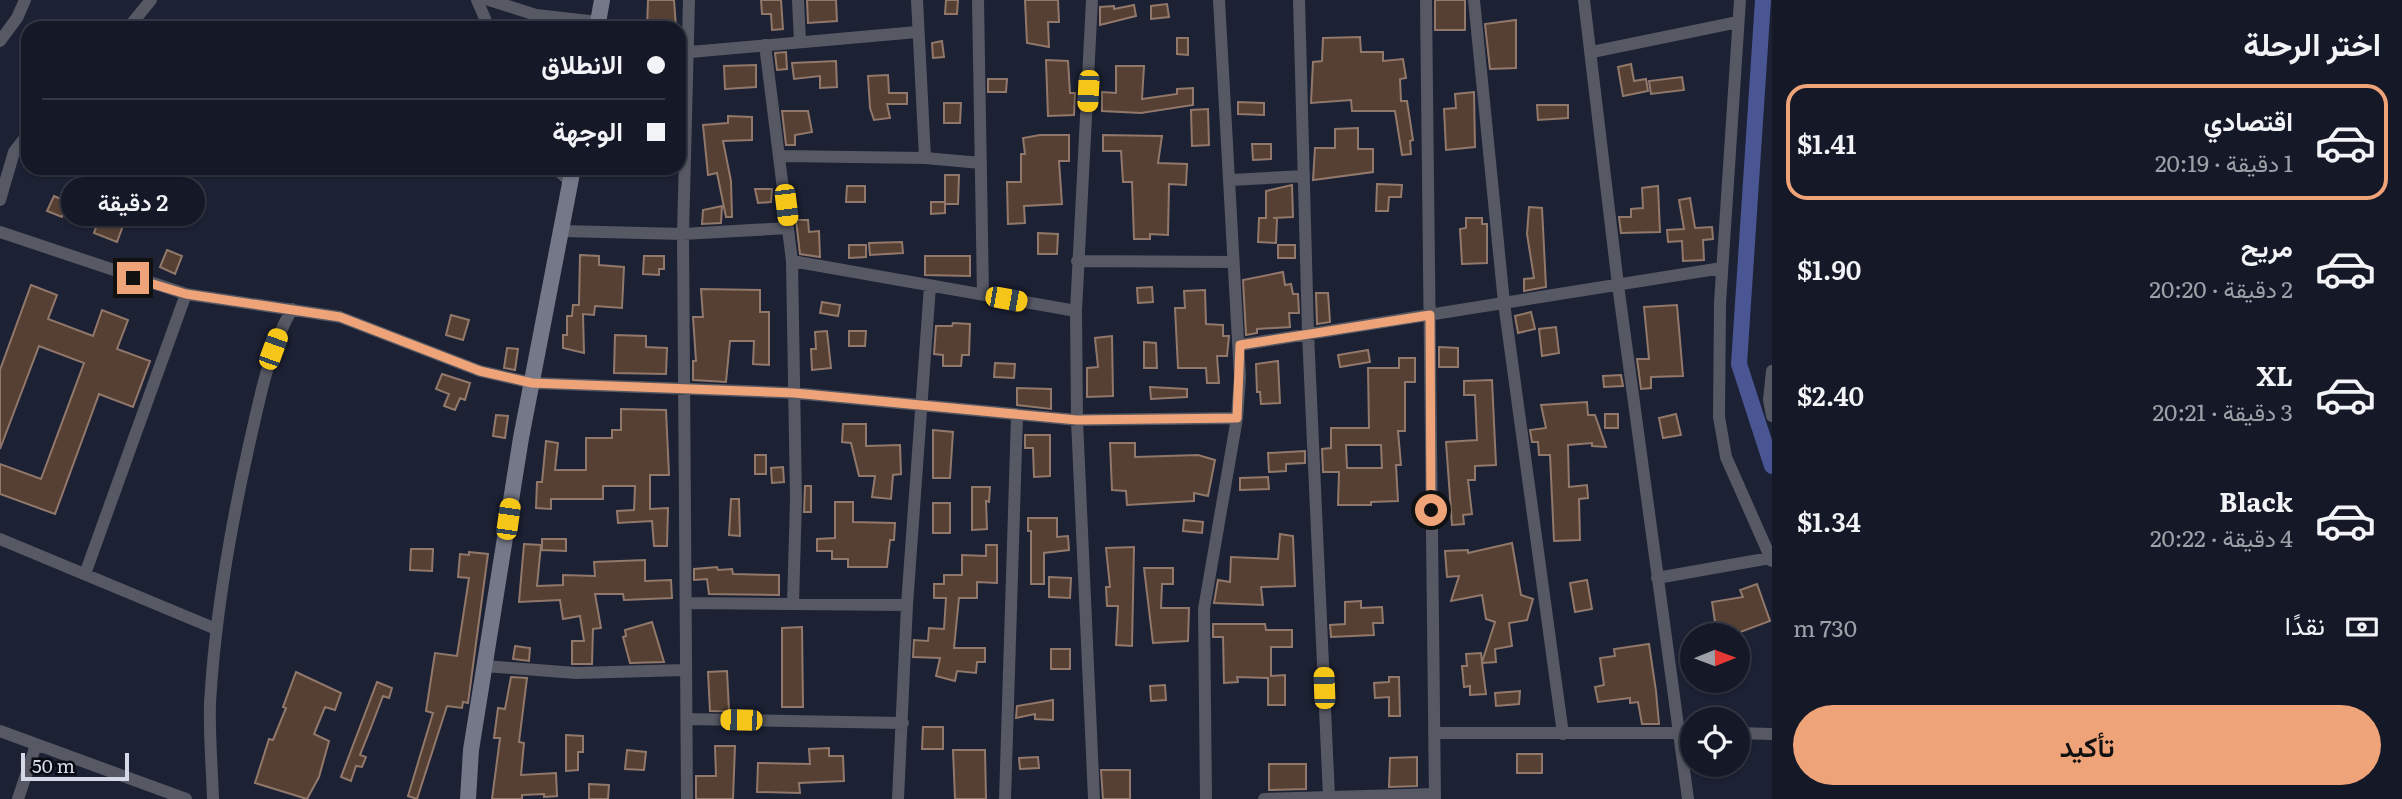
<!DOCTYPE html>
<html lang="ar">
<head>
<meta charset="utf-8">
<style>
  :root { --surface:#151927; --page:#1e222f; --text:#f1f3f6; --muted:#9da0a7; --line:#343844; --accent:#efa378 }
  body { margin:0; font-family:Literata,Vazirmatn,serif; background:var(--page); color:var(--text); direction:rtl; height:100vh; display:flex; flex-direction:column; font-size:26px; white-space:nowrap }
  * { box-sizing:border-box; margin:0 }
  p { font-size:23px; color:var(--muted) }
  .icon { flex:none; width:38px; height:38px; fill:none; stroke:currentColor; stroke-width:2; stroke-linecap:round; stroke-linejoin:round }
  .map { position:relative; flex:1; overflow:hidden; direction:ltr }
  .panel { display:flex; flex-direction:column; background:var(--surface); width:630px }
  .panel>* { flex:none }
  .banner { position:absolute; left:21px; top:21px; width:665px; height:154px; border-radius:21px; box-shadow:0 2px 5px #0004,0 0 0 2px var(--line); direction:rtl; display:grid; align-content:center; height:154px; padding:0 21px; background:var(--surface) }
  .needle { width:46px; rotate:89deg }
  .tools { position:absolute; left:1680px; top:623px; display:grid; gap:14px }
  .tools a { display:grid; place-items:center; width:70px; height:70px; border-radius:50%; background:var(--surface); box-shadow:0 2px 5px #0004,0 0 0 2px var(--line); font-size:35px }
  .scale { position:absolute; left:21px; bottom:18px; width:108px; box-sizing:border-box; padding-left:7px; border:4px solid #d5d8e6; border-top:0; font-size:19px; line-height:24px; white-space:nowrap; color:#d5d8e6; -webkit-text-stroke:5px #090b13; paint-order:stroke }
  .end { position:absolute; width:32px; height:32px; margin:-16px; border:9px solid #efa378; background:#111; box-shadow:0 0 0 4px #111 }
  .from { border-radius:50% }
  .bubble { position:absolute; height:49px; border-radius:24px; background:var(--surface); box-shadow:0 2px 5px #0004,0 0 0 2px var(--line); font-size:23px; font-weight:600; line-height:49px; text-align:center; direction:rtl }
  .car { position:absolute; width:21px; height:42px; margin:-21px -10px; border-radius:9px; box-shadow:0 0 5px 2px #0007; background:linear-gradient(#f5c518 24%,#345 0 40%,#f5c518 0 76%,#345 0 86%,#f5c518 0) }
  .banner b { display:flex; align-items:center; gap:24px; height:66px; font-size:26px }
  .banner b+b { border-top:2px solid var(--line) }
  .banner i { width:18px; height:18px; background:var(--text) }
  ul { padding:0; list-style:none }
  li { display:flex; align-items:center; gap:21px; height:116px; margin:0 14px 10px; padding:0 7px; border:4px solid transparent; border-radius:21px }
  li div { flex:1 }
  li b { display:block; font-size:26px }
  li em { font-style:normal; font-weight:600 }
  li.on { border-color:var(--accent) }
  li>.icon { width:63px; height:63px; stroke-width:1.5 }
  h2 { padding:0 21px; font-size:32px; line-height:84px }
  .pay { display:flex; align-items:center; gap:18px; height:77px; padding:0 21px; font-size:26px }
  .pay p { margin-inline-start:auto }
  .primary-button { display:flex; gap:14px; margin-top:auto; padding:14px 21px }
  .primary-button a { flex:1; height:80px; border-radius:42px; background:var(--accent); color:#111; font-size:28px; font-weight:600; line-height:80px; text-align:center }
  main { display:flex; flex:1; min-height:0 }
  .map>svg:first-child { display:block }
</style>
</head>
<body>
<main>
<section class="panel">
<h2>اختر الرحلة</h2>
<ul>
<li class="on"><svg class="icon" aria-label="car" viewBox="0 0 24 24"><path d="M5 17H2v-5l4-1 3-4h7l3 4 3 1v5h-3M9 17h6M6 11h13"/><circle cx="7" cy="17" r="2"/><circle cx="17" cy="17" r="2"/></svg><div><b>اقتصادي</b><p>1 دقيقة · 20:19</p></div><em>$1.41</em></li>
<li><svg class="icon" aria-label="car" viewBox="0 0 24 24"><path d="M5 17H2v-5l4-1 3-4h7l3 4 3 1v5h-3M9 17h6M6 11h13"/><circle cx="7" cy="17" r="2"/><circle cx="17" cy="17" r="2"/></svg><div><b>مريح</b><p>2 دقيقة · 20:20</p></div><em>$1.90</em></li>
<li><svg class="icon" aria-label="car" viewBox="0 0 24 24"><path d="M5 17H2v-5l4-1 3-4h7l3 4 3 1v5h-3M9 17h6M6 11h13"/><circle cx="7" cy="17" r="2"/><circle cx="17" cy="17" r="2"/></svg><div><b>XL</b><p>3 دقيقة · 20:21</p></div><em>$2.40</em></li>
<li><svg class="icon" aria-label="car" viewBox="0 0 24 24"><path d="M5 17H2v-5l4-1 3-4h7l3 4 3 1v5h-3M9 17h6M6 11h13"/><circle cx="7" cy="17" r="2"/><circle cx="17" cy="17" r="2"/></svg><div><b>Black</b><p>4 دقيقة · 20:22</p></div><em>$1.34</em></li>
</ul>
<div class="pay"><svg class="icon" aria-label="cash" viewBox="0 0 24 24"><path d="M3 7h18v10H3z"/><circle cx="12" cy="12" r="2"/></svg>نقدًا<p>730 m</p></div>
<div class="primary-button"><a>تأكيد</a></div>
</section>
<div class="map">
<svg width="1772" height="799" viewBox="0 0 1772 799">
  <rect width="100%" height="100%" fill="#1c2134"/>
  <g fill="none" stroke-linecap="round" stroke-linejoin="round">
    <!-- canal -->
    <path stroke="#4a5693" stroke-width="16" d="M1763 0 1739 364 1772 466"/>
  </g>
  <!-- building -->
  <path fill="#564033" stroke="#91786a" stroke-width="2" fill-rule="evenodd" d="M648 0H674L676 28H647Z
    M761 0H781L783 29 772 30 771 14H762Z
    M807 0H836L837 21 808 23Z
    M946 0H958L957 14H945Z
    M1025 0H1058L1059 22H1048L1049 47 1027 43Z
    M1435 0H1465V30H1435Z
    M1167 4 1169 17 1151 19V6Z
    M1134 5 1136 16 1100 25V7L1114 6V9Z
    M1516 20V68L1490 69 1485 24Z
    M1360 37 1361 52H1383V61L1403 59 1406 78 1400 79 1401 101H1407L1413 140 1410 141 1411 154 1402 155 1395 111H1352L1351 100 1311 103 1313 62 1322 61 1323 38Z
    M1177 38H1188V55L1177 54Z
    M942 41 944 57 933 58 932 43Z
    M786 52 787 69 777 70 775 53Z
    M1046 60 1068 61 1070 93H1075L1074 115 1048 116Z
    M836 61 837 87 820 88V76L794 79 792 63Z
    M1631 64 1634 81 1646 79 1648 91 1623 96 1618 67Z
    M756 65V87L725 89 724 66Z
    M1116 66H1144L1142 99 1177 94V89L1193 88V105L1141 113 1102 111V92L1116 93Z
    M888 75 889 93H907V104H887L890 118 874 120 870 108 868 76Z
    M1682 77 1684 90 1651 94 1649 81Z
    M988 79H1007L1006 92H988Z
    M1474 92 1475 147 1446 150 1444 109 1456 108 1455 94Z
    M1238 102 1264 103V115L1238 114Z
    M944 103H961L960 123H944Z
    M1537 105H1568V118L1538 120Z
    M1208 109 1209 145 1192 146 1191 110Z
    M782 111H808L812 132 795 135V145H786Z
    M728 116 752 117V140L723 141 731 181 732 217H726L717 173 708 175 703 125 728 123Z
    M1358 128V149H1373V172L1313 180 1315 148H1335V129Z
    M1040 135H1069V161H1059L1062 204 1024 206 1025 223 1008 224 1007 182H1021V154H1025L1023 138Z
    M1103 135 1162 136 1158 163 1187 164 1186 185 1169 184 1168 235 1150 234V239H1134L1132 182H1123L1121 151H1103Z
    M1252 144H1271V159L1253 160Z
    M945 175H959L958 204H945V213L931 214V202H945Z
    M1377 184 1402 185 1401 197H1389L1388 211H1376Z
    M1292 185 1293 217 1273 218H1277L1276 243 1258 242 1259 218H1266V191Z
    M847 186H865V202H846Z
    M1658 186 1660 232 1621 233 1619 217H1631V209L1643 208 1642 188Z
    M755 189H772L771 202 758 203Z
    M54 196 68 202 62 217 47 211Z
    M1690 198 1695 228 1712 227 1713 239 1703 240 1704 260 1683 261 1682 241 1668 242 1667 230 1684 229 1679 200Z
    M722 206 721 223 702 224 703 210Z
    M1529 207 1542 208 1546 287 1524 291V279L1534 278 1527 234Z
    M102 211 125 220 117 242 94 233Z
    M1466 218H1482V224H1487V263L1462 264 1460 229 1466 228Z
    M796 220H808L809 232 819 231 820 257 800 254Z
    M1038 233 1058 234 1057 254H1038Z
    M902 242 903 253 870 255 869 243Z
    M849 245H866V257L849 258Z
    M1278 245H1295V258H1278Z
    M167 250 182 256 175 274 160 267Z
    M580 255 599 256V265L624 267 622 308 595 306 594 315 583 314 584 353 563 348V335H567V316H572L573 305H579Z
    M644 256H664V269H659V275L643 274Z
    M925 256H970V276L925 275Z
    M1283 272 1285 285 1291 284 1293 294H1298L1299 313H1289L1290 327 1257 329V333L1246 335 1243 280Z
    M31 285 57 295 48 319 93 336 102 310 128 320 117 349 150 361 133 407 99 394 55 514 0 494V464L41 479 84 363 39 346 0 449V370Z
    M1152 287 1153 302 1138 303 1137 288Z
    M701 289 760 290V312H769V365L753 364 754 341H730L726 382 693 380V361H696L693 317H703Z
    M1205 290 1206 324 1223 325V336H1229L1227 356H1217L1219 383H1207L1206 368H1178L1175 308H1185L1184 291Z
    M1316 293H1328L1330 322 1317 324Z
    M822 302 840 305 838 316 820 313Z
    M1677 305 1683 376 1651 377V388L1641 389 1637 359H1649L1644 307Z
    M1531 312 1535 329 1518 333 1515 316Z
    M451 315 469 320 463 340 446 335Z
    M953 323 970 324 969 355H962L961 366H943V355L934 354 936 326H952Z
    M1556 327 1559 353 1542 356 1539 329Z
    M827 331 831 368 812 370 811 349H816L815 332Z
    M849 331H866L865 346H849Z
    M615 335 646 336V347L667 348 666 374 614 373Z
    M1112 336 1113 396 1087 397V368L1098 367 1095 338Z
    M1144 342 1156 343 1157 368H1144Z
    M1439 347 1458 348V367H1439Z
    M507 348 518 349 515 370 504 368Z
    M1368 350 1370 362 1340 367 1338 355Z
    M1399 358H1415V382H1405V431H1398L1401 465H1396L1398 501 1371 502V505H1338L1339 472H1323L1322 449 1331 448V428H1369L1368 368H1399ZM1346 445H1381L1382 468H1347Z
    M1278 361 1280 403 1261 404 1260 392H1257L1256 364Z
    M995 363 1015 364 1014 378 994 377Z
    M442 374 470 383 465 400 460 398 455 410 444 406 449 394 436 389Z
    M1621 375 1623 386 1604 387 1603 376Z
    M1492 380 1496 465 1475 466V480H1468L1472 514 1463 515 1464 524 1452 525 1446 442 1477 440 1475 395H1464V381Z
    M1150 387 1187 389V397L1151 399Z
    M1017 388 1051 389V409L1017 405Z
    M1587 402 1588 415H1595L1606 447 1592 446V443L1568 445 1569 487 1587 485 1588 498 1579 499 1580 540 1554 541 1550 455H1539L1538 442H1532L1530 430 1546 428 1541 405Z
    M621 409 666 410 669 475H650V509L668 508 667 546H654L652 521 618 523 617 511 634 510 635 486H603V499H551V509L536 508 537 482H542L546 441 558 443 555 470H586V438H612V430H621Z
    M1605 414H1618V428H1605Z
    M1676 414 1681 435 1663 438 1659 418Z
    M496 415 508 416 505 438 493 436Z
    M843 424H866V446L900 445 901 474 893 475 891 499 872 497 875 476H859L851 443 842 442Z
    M933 430 953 432 950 478H933Z
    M1025 435H1050V476L1034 477 1033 448H1025Z
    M1110 443H1135V457L1198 455 1215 460 1208 496 1194 493V501L1127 505 1126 491 1112 490Z
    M1305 451V463L1286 464V471L1269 472 1268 453Z
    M755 455H766V474H755Z
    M783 467 784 482 772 483 771 468Z
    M1268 477 1269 489 1240 490V478Z
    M805 486H811V512H804Z
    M972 487H990L989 502 986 501 987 529 972 530Z
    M731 499H739L740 536 729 535Z
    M835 502H853V522L895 523 894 540H890L887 567H848V559H832V551H817V539L835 538Z
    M933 503H950V533H933Z
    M1028 518H1057V537L1068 536 1069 550 1044 553V584H1031V531H1028Z
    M1184 520 1203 522 1202 533 1183 531Z
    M1280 534 1293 536 1295 586 1261 587 1263 605 1214 603 1218 580 1230 582 1231 557 1278 559Z
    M542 539H566V551L542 550Z
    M1512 543 1521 595 1533 599 1527 620 1509 623 1512 646 1495 649 1496 662 1482 663 1486 694 1470 695V686L1464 687 1462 666H1467L1466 654 1481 653 1482 662 1495 622 1486 619 1482 595 1451 601 1459 576 1447 577 1445 551 1468 550V553Z
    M524 544 541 545 537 586 563 585V575L595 576 594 562 645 560V581L671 580 672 598 624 600 623 594H595L601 628 593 629 592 664H572V641H584L580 616 563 619 560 600 519 602Z
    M986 545H997V583L977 582V598H959L954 648H985V662H977L976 673 957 671 955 681 936 676 940 658 913 657 914 640 928 641 929 628 944 629 946 598H934V584H944V575H962V555L986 556Z
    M1134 547 1132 646 1116 645 1118 606H1107L1106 587H1110L1106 548Z
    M411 549H433L432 571 410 570Z
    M469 552 488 554 468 703 463 702 462 708 447 706 417 799 408 796 433 713 426 711 435 653 457 656 469 578 458 577 460 554 469 555Z
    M717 567 718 570 732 569 733 574 779 575V595L709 594 707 579 694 580V569Z
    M1144 568H1173V584H1162L1161 608H1189L1188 641 1153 643Z
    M1049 577 1071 578 1070 598 1049 597Z
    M1587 580 1592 609 1575 612 1570 583Z
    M1757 584 1770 621 1740 632 1741 635H1717L1712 602 1743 597 1740 590Z
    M1361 601V608L1382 607 1383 623H1373L1374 635 1331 637 1330 625 1345 624V602Z
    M652 622 664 662 630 663 623 637 626 636 625 630Z
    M1213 624H1265L1266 630H1292V647H1271V676L1285 675V705H1268V678L1237 677 1238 682 1224 683 1223 637H1213Z
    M802 627 803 707H782V628Z
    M1649 644 1656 691 1659 724H1642L1638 702 1630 703V698L1598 702 1595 687 1604 685 1600 658 1615 656 1614 649Z
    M515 646 530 648 529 661 513 659Z
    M1051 649H1070V669H1051Z
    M727 671 729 710 757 712 710 711 708 672Z
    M296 672 341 693 335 710 325 707 314 734 329 741 319 777 307 799 255 783 269 739 273 740 286 708 283 707Z
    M511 677 527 678 519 742 524 743 521 775 556 773 557 796 544 797V794L522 795V799H492L500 738H494L498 708 505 709Z
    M1389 677H1399L1400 716H1389V697L1375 698 1374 683 1389 682Z
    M377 682 392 688 389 698 383 696 370 730 360 755 366 757 362 767 356 766 351 781 341 777Z
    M1165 685 1166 700 1151 701 1150 686Z
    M1520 691 1519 704 1496 706 1495 693Z
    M1053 700V720L1035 719V714L1016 718 1017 706Z
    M923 727H943V749H922Z
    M566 735 583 736V752H578V770L566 771Z
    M715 746H735L733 799H696V776H716Z
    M829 748V756H843L844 781 799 783 800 793 757 792 758 763 810 764 809 749Z
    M627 750 646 752 644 770 625 769Z
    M953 750H985L986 799H955Z
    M1517 754H1542V773H1517Z
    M1038 757 1039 768 1020 769 1019 758Z
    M1417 757V786L1389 787 1390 758Z
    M1269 764H1306V789L1269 790Z
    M1101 770H1130V799H1103Z
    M589 784 609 785 608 799H589Z"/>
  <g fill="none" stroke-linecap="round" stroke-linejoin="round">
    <!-- street -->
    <path stroke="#565963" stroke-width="12" d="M477 0 489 28
      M489 0 536 15 598 22
      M798 0 800 42
      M917 0 925 158
      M978 0 983 295
      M1092 0 1076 311 1077 420 1094 799
      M1299 0 1308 333 1329 797
      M1426 0 1435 799
      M1474 0 1504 303 1563 734
      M1584 0 1618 285 1688 799
      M1740 0 1720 303 1719 417 1726 457 1772 561
      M128 28 151 0
      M0 41 17 18 25 0
      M765 45 792 261 796 500 793 604
      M1592 52 1738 22
      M679 53 917 32
      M781 156 925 158 981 163
      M555 168 570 181
      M1231 180 1304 176
      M0 200 14 152 28 134
      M562 231 683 234 788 228
      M0 232 186 294 340 317 480 371 532 383 794 393 1077 420 1237 418
      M792 261 1076 311
      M1077 261 1233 262
      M1240 345 1722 268
      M1772 371 1769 400 1772 416
      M0 539 216 629
      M85 574 186 294
      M1657 578 1770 558
      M686 603 907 605
      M485 666 576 673 685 670
      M687 719 903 723
      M0 731 186 799
      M1434 733H1692
      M1738 733 1772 734
      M18 799 36 745
      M213 799C212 767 209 735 210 703 215 616 230 530 249 445 260 398 268 351 292 309
      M687 799 683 234 689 0
      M898 799 907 605 930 286
      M1005 799 1017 416
      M1206 799 1204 609 1237 418 1240 377 1219 0
      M1264 799 1435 794"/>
    <!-- secondary -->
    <path stroke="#747888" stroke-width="16" d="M597 28 602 0
      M468 799 471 750 521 438 573 168"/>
  </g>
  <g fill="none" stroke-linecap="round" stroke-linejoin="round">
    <!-- route -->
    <path stroke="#efa378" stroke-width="9" d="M133 278 186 294 340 317 480 371 532 383 794 393 1077 420 1237 418 1240 345 1430 315 1431 510"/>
  </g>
</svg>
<div class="tools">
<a><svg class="needle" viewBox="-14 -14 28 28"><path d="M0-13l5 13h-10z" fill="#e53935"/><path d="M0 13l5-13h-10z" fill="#9da0a7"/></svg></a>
<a><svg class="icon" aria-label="locate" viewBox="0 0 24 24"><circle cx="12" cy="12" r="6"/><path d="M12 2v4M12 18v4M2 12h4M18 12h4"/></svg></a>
</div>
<div class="scale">50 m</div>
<i class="end from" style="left:1431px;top:510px"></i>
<i class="end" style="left:133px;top:278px"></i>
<div class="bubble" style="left:61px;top:177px;width:144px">2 دقيقة</div>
<i class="car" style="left:1088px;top:91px;rotate:183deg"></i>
<i class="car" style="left:786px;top:205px;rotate:173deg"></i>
<i class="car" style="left:1006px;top:299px;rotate:100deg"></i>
<i class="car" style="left:273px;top:349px;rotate:20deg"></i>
<i class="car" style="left:508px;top:519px;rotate:8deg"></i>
<i class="car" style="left:1324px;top:688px;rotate:358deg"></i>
<i class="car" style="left:741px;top:720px;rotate:271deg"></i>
<div class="banner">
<b><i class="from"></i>الانطلاق</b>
<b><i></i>الوجهة</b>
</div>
</div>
</main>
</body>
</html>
